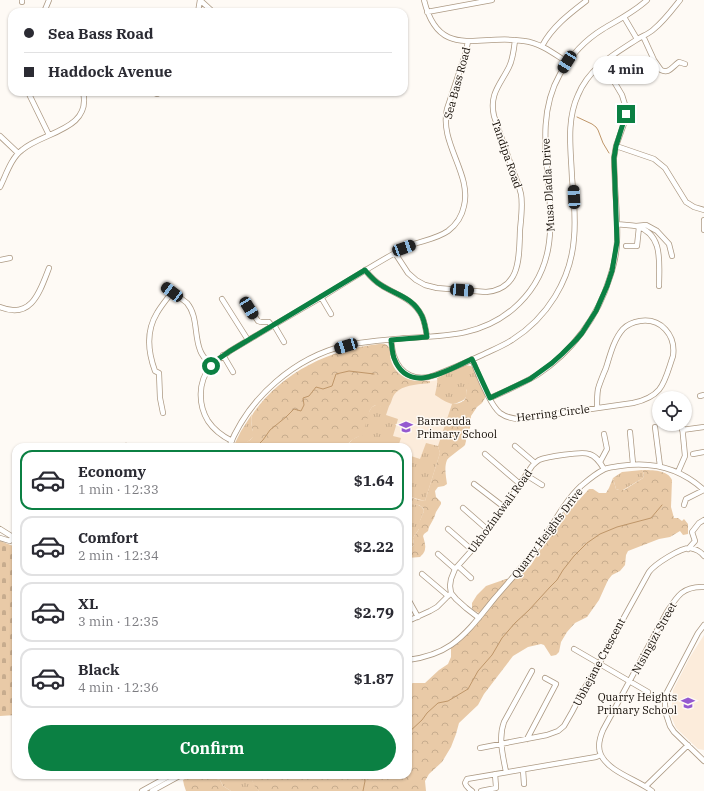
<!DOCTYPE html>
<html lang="en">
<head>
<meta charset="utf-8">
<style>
  :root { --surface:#fff; --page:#f7f7f7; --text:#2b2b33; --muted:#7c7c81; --line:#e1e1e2; --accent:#0b8043 }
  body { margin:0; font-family:"IBM Plex Serif",serif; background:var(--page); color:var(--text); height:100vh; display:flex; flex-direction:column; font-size:15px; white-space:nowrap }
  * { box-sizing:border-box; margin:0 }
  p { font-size:13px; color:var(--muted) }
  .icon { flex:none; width:22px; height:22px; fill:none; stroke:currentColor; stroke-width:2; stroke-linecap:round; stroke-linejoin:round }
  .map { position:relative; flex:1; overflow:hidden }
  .side { position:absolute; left:12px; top:443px; width:400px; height:336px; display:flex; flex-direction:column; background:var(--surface); border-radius:12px; box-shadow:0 1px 3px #0004 }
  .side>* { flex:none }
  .guide { position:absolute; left:8px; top:8px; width:400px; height:88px; border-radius:12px; box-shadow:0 1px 3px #0004; display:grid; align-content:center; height:88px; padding:0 16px; background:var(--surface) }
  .buttons { position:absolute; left:652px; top:391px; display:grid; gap:8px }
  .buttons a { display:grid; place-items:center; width:40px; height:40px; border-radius:50%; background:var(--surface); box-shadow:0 1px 3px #0004; font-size:20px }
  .end { position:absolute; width:18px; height:18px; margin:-9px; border:5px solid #0b8043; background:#fff; box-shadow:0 0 0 2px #fff }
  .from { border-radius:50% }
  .bubble { position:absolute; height:28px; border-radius:14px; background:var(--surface); box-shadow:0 1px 3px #0004; font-size:13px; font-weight:800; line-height:28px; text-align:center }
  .car { position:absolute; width:12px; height:24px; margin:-12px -6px; border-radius:5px; box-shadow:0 0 3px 1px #0007; background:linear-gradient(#222 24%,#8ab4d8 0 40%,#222 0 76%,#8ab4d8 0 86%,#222 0) }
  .guide b { display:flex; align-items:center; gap:14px; height:38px; font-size:15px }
  .guide b+b { border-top:1px solid var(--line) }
  .guide i { width:10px; height:10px; background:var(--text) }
  ul { padding:7px 0 0; list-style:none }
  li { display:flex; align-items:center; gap:12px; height:60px; margin:0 8px 6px; padding:0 8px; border:2px solid var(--line); border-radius:12px }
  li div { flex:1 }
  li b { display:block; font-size:15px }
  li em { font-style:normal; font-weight:800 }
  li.active { border-color:var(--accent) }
  li>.icon { width:36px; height:36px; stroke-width:1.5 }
  .primary-button { display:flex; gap:8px; margin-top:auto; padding:8px 16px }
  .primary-button a { flex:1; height:46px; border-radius:24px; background:var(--accent); color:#fff; font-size:16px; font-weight:800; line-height:46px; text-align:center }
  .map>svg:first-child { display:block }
</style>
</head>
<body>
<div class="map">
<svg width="704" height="791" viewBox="0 0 704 791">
  <defs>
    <pattern id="grass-tufts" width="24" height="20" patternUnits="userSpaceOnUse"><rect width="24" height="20" fill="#e9caa7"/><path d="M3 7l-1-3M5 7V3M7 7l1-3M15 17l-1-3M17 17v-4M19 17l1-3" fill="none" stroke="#c7ac8e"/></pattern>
    <pattern id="forest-crowns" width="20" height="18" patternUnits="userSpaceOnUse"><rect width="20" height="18" fill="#e9caa7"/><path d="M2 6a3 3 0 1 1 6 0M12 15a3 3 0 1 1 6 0" fill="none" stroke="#c7ac8e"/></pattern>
    <pattern id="cemetery-stones" width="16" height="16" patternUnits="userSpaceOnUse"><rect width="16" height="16" fill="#e9caa7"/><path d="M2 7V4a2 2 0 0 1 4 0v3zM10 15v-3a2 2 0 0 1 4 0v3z" fill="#c7ac8e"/></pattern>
  </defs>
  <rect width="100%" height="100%" fill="#fefaf5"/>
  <!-- built -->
  <path fill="#fcecdb" d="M438 380 454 406 427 506 408 502V447H358L373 388Z
    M704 635V750L698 749 676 728 671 716 673 690 690 657Z"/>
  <!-- grass -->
  <path fill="url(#grass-tufts)" d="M465 365 471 366 474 369 479 381 466 390C467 397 466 400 459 402 457 403 455 404 453 404 446 403 440 398 435 395 436 389 438 384 437 378Z
    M376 405H379L381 407H387L389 406 386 415 398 419 393 436 401 438 398 447H345L353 439 359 436 370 410 372 407Z
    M252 414C251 418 251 423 252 427 252 430 255 434 253 437 252 439 243 445 240 447H233L241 431Z
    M426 443 438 446 440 453 425 501 411 497 408 495V455L420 459Z
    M642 470C644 473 644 475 643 478L623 490H619L616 489 613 478 622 472Z
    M408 504C415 504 422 504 424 511L420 521 419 529 413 538 414 545 412 547 408 549Z
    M211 775H252C251 782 255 786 259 791H231L223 786 220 780 214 778Z"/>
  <!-- forest -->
  <path fill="url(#forest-crowns)" d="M379 344C382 344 385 343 388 346 390 348 390 352 390 355 391 366 398 375 408 379 416 382 423 380 430 381V383C421 384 406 385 399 390 391 395 393 401 389 406 388 407 385 408 383 408 378 406 375 402 370 410L362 436C356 436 349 442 345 447H240C242 446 243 444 245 443 247 441 250 441 252 438 256 433 247 421 254 412 283 372 330 349 379 344Z
    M472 381H479L486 394 485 398 482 403 477 407 471 416 470 428 465 435 466 441 465 445C462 448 449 457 447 460 444 467 446 477 447 484L444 486 438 487 435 491 436 497 441 502V504L436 512 434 518 429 527 428 531 424 534 423 536C424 540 426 545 425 549 425 552 422 555 420 557L408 558V549L412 547 414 545 413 538 419 529 418 525 424 511 423 508 419 505 408 504V495C413 499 419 500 425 501L440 453 438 446 452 404C476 403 459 388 472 381Z
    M642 470C652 470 668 470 672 480L671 507 674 518H678L682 521 684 519 688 524V534L683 535 680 531 670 537 659 539 628 551 626 555 625 565 620 571 612 575 608 580 599 600 587 617 575 623 567 632 561 642 559 652 556 655 551 656 544 645 541 644 528 647 513 656 484 694 478 705 459 723 456 734 451 747 442 762 429 774 425 781 426 791H259C254 786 251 783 252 775H408V685L413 683H425L439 670 448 664 451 657V647L468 633 483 617V615L473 610 472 608V603L477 595 486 586 506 579 518 577 523 573 531 565 541 549 547 542 564 513 572 503 579 500 589 489H593L599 493H606L609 488 613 478 616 489 619 490H624L643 478C644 475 644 473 642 470Z
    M192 775H211L214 778 220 780 223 786 231 791H186L184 785 183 780Z"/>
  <!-- cemetery -->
  <path fill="url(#cemetery-stones)" d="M0 541 16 547V715L0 716Z"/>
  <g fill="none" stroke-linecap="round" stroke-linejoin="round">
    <!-- stream -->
    <path stroke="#bf9669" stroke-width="1" d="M577 117 592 124 596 127 598 130 603 143 609 153
      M259 447 260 443 263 440 270 430 286 417 294 409 301 411 304 405 303 398 309 396 316 387 323 389 332 386 336 374 349 371 374 374
      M408 733 422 720 427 713 438 703 448 701 468 689 478 671 492 655 502 638 515 623 529 610 550 587 557 580 563 570 574 556 587 543 600 534 617 527 651 518 662 505
      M363 791 365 781 364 775"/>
    <!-- minor casing -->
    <g stroke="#ad9a84" stroke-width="6">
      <path id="minor" d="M200 0 213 12
        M424 0C439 62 480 33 524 41 540 43 553 53 567 62
        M22 2V0
        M44 12 49 0
        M198 12 200 0
        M427 12 492 0
        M624 17 637 39
        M643 36 654 60 661 70C669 74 672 67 679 62L685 64
        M542 46C552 27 569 14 586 1
        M28 92 49 135
        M152 92 157 94 161 92
        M0 136 18 153
        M616 146 654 159 665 168 686 202 694 207 704 210
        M0 187C6 175 11 158 22 150 43 132 92 130 83 92
        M704 220V230
        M617 224C623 225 630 225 636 226 664 234 659 263 659 286
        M636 226 646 225 657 231 669 244 672 256
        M626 246H637L639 227
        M395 253 408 273 416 280 425 285 437 288 486 292C521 289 519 257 520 230 521 219 523 205 521 194 519 186 516 178 513 171 507 153 500 134 494 116 489 94 500 85 509 67 513 59 514 49 515 40
        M0 260 10 258
        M365 270C370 276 374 281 381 285 396 295 413 298 422 316 425 323 426 330 427 337
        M165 286 187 303C198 316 194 335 200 350 202 356 207 361 211 366
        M321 297 331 314
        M222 299 248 340
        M0 307C32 320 40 291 49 268
        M249 308 258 321 261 322H269L272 326
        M274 325 284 342
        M391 340C392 345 392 351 394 356 400 375 417 382 435 375 451 369 467 362 482 355 492 350 503 346 512 340 547 318 571 280 574 238 576 218 574 198 572 178 571 150 566 121 578 95 589 68 613 55 636 40 642 36 649 34 654 29 664 21 672 10 680 0
        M223 355 233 372
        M472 359C477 372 490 405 500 413 507 418 513 419 521 419L633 403C664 396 664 382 673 356 676 335 661 318 640 321 634 322 628 324 623 329 614 339 610 355 606 368 603 375 600 382 598 389 597 395 597 401 597 408
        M700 396 704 395
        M490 398C506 391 522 384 537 375 572 352 598 317 610 277 614 265 617 253 617 241 618 223 616 204 615 186 615 177 614 167 614 158L616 146 625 121 626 108 622 95 603 63
        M163 413 160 398 159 373 155 371C148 352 146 331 157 313 161 306 167 299 172 292
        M655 427 660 466
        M682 430 704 427
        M630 432 633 464
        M232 441C222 436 214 430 208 421 198 405 198 382 210 367 216 361 223 356 230 351 260 333 291 315 322 297 346 282 370 267 395 253 401 249 407 246 414 244 426 240 438 238 448 231 456 225 462 216 464 206 472 174 439 143 447 109L466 52 468 41
        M126 446 127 447
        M515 446 535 463
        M229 447C249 397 295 357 347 345 367 341 387 340 406 338 445 336 481 336 513 309 590 243 517 149 560 74 571 55 585 40 603 29 618 20 634 12 647 0
        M485 454 520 484
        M693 454 704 452
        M600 462 607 449 604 434
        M678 472 685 456 682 425
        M526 475 542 485
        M474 484 504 507
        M684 505 686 499 704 490
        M463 508 488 530
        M0 529 16 539
        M448 529 472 550
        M0 538 10 541 13 538
        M688 549 695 541 692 532 699 523 704 520
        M438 554 455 569
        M458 566 471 578
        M422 574 448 596
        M408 599 418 617
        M479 618 466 608 456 599 451 593 450 586 451 579 455 569 472 550 497 518 532 466C534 464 536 462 539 460 546 457 582 451 589 454 596 456 600 462 604 469
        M408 621 430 611 437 607 451 593
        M704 625 698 633 665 696V705L666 714 670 726 674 732 704 761
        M574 649 648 692
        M408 660C423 658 438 654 451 645 468 633 481 615 494 599 511 579 529 560 544 538 555 521 565 501 581 486 587 481 595 474 603 470 607 467 615 467 620 466 652 461 680 468 704 490
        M527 739 556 684 545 678
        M480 748 547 735 558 731 564 726 572 712 584 689 599 664 611 641 649 572C655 564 680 548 690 548 696 549 701 552 704 556
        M523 770 524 784
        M506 772C503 756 498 738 504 722L532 671
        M646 786 688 745
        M142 791 171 775
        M152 791 181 775
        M472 791C469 789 466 787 465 783L467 779 596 757 601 755
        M481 791 496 788V787L495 774
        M652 791C638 780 609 772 601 755 597 747 600 737 603 730L667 612C677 596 683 586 704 587"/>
    </g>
    <!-- minor -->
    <use href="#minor" stroke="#fff" stroke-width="4.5"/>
  </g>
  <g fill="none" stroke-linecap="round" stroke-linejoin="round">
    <!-- route -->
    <path stroke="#0b8043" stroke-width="5" d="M211 366 217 360 230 351 365 270C370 276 374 281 381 285 396 295 413 297 422 316 425 323 426 330 427 337L391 340C392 346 392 352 394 358 408 396 448 370 472 359L490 398 530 379 552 363 562 354 576 340 582 333 596 311 607 286 612 271 617 242 614 158 616 146 626 114"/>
  </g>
  <!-- icons -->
  <defs>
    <g id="school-bare" transform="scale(1.08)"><path d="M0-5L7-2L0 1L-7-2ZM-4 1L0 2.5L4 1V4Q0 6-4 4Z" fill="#9459d0" stroke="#fefaf5" stroke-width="2.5" paint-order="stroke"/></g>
  </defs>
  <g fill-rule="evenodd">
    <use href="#school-bare" x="406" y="427"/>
    <use href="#school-bare" x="688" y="703"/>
  </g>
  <g text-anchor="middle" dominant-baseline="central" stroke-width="3" stroke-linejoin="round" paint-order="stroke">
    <!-- street labels -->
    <g font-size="11" fill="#130c05" stroke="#fefaf5">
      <text transform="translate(457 83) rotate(-75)">Sea Bass Road</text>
      <text transform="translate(507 154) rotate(71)">Tandipa Road</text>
      <text transform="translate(548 185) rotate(-93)">Musa Dladla Drive</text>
      <text transform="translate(553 413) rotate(-7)">Herring Circle</text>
      <text transform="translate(500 511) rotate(-54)">Ukhozinkwali Road</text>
      <text transform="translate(547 533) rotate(-53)">Quarry Heights Drive</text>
      <text transform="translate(654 638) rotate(-61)">Ntsingizi Street</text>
      <text transform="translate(599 662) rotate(-62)">Ubhejane Crescent</text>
    </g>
    <!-- poi labels -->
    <g font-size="11" fill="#130c05" stroke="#fefaf5" text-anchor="start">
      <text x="417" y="421">Barracuda<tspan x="417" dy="13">Primary School</tspan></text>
      <text x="677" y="697" text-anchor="end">Quarry Heights<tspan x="677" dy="13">Primary School</tspan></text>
    </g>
  </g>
</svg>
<div class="buttons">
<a><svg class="icon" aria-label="locate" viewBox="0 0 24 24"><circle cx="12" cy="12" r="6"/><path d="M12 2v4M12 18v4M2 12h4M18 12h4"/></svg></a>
</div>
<i class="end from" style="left:211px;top:366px"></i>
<i class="end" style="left:626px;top:114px"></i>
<div class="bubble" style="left:593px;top:56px;width:66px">4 min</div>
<i class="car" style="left:567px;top:62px;rotate:212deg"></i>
<i class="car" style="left:574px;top:197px;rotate:357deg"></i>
<i class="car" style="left:404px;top:248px;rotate:70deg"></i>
<i class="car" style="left:462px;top:290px;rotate:94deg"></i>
<i class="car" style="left:172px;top:292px;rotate:307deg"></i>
<i class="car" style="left:249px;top:308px;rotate:148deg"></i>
<i class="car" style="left:346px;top:346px;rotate:253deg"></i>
<div class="guide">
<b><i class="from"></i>Sea Bass Road</b>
<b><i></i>Haddock Avenue</b>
</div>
<section class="side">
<ul>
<li class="active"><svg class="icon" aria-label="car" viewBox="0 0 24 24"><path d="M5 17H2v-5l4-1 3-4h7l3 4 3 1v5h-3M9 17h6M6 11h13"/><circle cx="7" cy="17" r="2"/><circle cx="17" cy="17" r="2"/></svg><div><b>Economy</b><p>1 min · 12:33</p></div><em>$1.64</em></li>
<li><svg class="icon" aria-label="car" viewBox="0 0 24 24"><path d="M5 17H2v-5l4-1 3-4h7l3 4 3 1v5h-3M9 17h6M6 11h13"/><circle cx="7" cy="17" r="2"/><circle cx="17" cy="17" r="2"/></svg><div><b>Comfort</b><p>2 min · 12:34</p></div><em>$2.22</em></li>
<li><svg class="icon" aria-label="car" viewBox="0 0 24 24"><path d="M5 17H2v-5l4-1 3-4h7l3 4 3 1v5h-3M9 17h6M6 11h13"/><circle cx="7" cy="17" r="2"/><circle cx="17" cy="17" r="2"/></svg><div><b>XL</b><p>3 min · 12:35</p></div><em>$2.79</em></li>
<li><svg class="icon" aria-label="car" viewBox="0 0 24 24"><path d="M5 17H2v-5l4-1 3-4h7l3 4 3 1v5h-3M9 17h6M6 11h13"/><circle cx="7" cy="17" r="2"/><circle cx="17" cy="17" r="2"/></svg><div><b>Black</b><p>4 min · 12:36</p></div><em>$1.87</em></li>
</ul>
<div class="primary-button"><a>Confirm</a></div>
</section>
</div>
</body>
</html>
